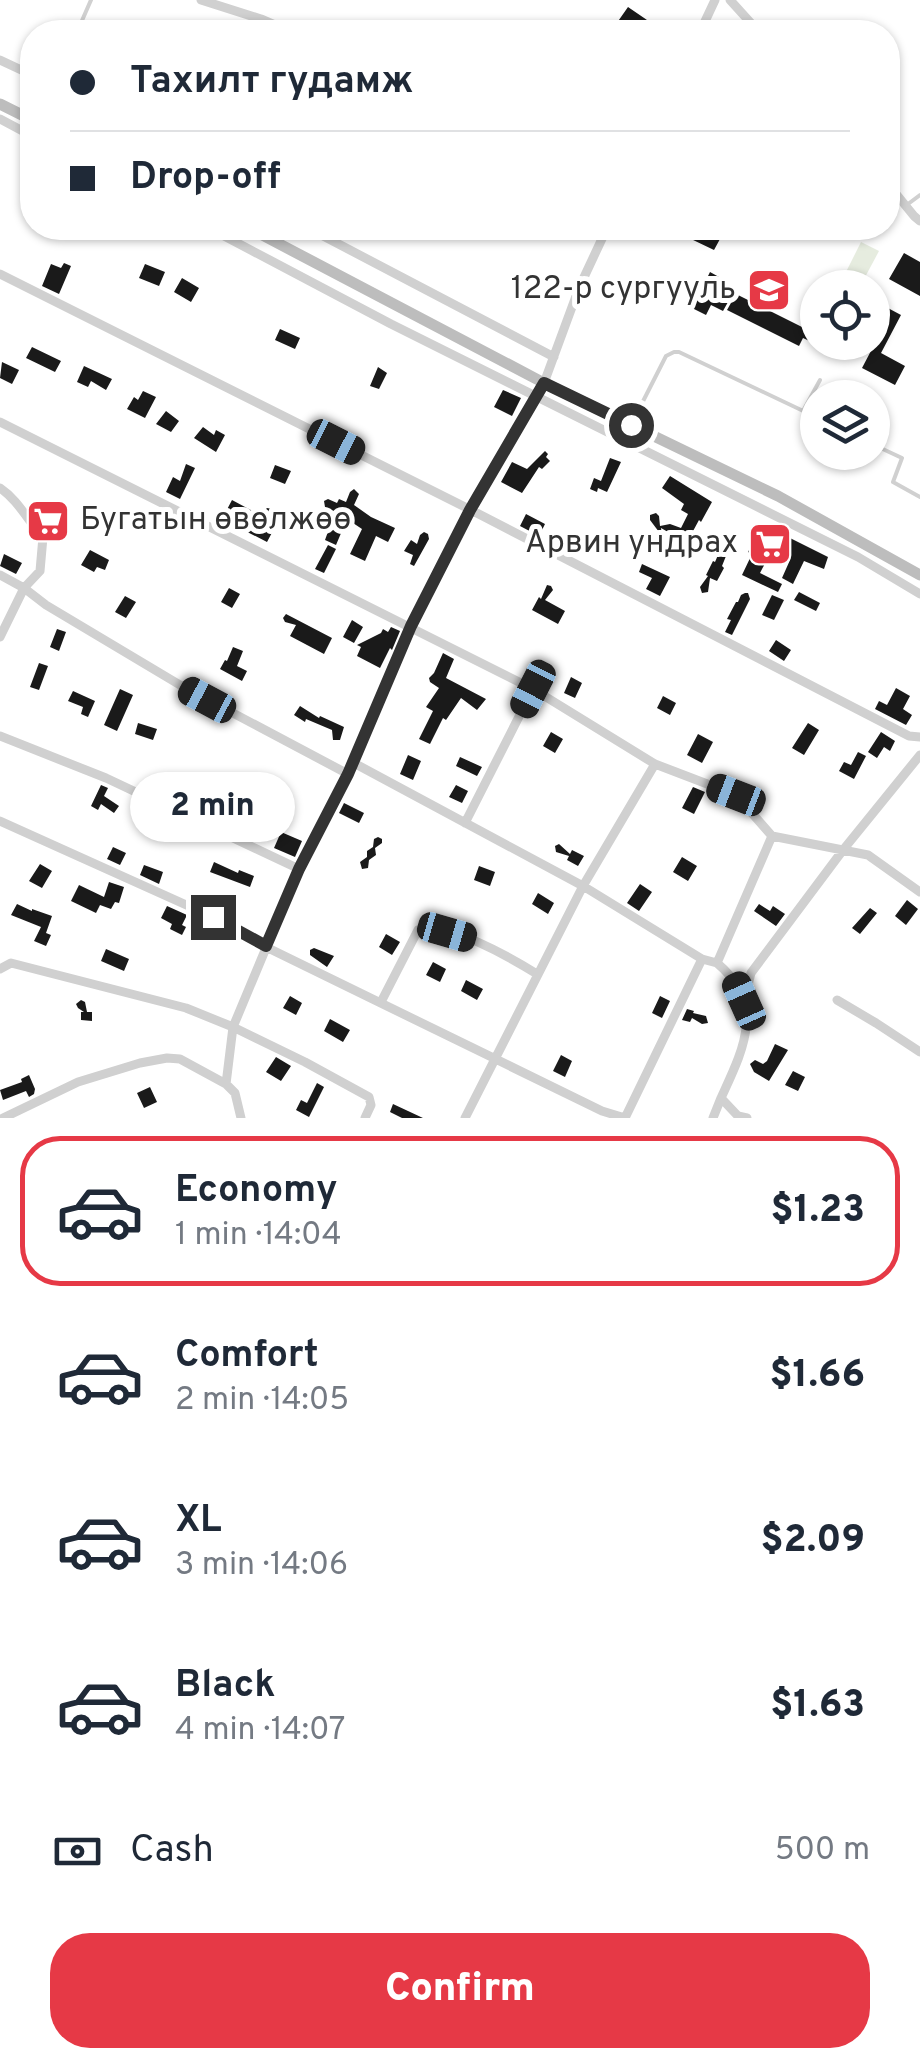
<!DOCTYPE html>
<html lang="en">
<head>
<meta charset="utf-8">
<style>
  :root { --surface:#fff; --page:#f6f6f7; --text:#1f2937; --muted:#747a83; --line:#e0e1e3; --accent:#e63946 }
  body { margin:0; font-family:Overpass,sans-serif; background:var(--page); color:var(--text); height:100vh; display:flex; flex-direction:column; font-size:38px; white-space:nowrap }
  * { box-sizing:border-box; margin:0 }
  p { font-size:32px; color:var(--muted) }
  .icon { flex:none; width:55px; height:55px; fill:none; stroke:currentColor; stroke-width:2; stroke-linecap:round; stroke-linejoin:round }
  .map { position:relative; height:1118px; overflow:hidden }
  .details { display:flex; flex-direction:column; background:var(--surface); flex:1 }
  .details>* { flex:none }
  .top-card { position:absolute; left:20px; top:20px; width:880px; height:220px; border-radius:40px; box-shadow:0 2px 8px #0004; display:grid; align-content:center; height:220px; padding:0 50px; background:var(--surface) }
  .buttons { position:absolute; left:800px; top:270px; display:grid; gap:20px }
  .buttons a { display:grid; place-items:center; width:90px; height:90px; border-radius:50%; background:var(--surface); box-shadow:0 2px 8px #0004; font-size:50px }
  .end { position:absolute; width:45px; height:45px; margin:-22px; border:12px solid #333; background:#fff; box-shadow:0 0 0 5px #fff }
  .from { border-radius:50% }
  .bubble { position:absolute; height:70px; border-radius:35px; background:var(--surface); box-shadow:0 2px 8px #0004; font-size:32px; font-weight:800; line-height:70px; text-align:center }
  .car { position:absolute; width:30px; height:60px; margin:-30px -15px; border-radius:12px; box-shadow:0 0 8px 2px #0007; background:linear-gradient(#222 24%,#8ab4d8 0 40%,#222 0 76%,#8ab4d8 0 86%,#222 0) }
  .top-card b { display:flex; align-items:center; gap:35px; height:95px; font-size:38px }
  .top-card b+b { border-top:2px solid var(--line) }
  .top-card i { width:25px; height:25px; background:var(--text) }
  ul { padding:18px 0 0; list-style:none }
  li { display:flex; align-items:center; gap:30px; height:150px; margin:0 20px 15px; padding:0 30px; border:5px solid transparent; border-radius:40px }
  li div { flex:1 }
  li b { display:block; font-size:38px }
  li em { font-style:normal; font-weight:800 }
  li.active { border-color:var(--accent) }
  li>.icon { width:90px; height:90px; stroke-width:1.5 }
  .pay { display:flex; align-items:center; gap:25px; height:110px; padding:0 50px; font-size:38px }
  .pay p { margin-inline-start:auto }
  .button { display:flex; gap:20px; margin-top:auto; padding:20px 50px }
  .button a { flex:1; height:115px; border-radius:40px; background:var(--accent); color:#fff; font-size:40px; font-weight:800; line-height:115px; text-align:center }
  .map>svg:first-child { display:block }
</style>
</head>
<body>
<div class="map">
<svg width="920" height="1118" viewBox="0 0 920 1118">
  <rect width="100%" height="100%" fill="#fff"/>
  <!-- green -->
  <path fill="#e6ecdf" d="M861 242 879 251 863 281 846 272Z"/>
  <!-- building -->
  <path fill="#1a1a1a" d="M628 7 647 20 639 32H622L614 27Z
    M668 228H726L714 250Z
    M904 253 920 262V296L889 279Z
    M64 263 71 266 59 294 42 286 51 264 61 268Z
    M145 264 165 272 159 286 139 278Z
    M710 272 719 277 711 293 728 302 723 311 711 305 706 315 690 307 695 298 685 290 690 280 703 286Z
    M182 278 199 288 191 302 174 292Z
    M736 294 818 335V345L803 338 799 346 727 310Z
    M886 307 901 315 881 353 905 366 895 385 862 368 873 347 872 334Z
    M280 329 300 338 295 349 275 340Z
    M32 347 61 361 55 372 26 358Z
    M2 362 19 370 12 384 0 378Z
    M84 366 112 379 106 390 91 381 88 387 77 382Z
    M378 367 387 373 379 389 370 386Z
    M503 390 521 398 512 416 494 407Z
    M143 391 156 397 145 418 127 409 134 397 138 400Z
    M166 411 179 421 171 432 156 424Z
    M203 427 214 435 216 430 225 435 216 452 194 438Z
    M545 451 548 454 546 457 550 461 542 469 539 467 522 493 501 482 512 462 527 469Z
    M610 458 621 462 607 492 598 488 597 492 590 489 594 478 601 481Z
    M186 464 195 468 180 499 166 492 173 477 180 481Z
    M275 465 291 471 285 484 270 478Z
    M670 476 712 502 701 522 699 520 692 533 701 537 699 541 689 539 687 543 661 528 662 536 650 520V515L656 513 659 516 660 526 670 524 681 528 688 514 681 510 684 504 662 488Z
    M354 489 359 494 354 505 371 517 395 528 388 542 376 536 365 561 350 554 362 529 347 519 336 545 325 540 335 512 325 507 324 501 328 499 337 503 339 499 346 502 350 492Z
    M232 500 260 515 267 508 272 509V515L265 522 275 527 267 542 222 519Z
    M526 514 545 524 539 536 520 526Z
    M762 524 828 557 824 569 804 561 793 584 782 578 790 560 772 550 760 573 782 584 778 592 742 575 752 554 748 552Z
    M424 532 428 534 429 539 414 566 410 564 413 555 404 551 411 540 417 544 420 535Z
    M328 545 336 549 324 573 315 569Z
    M90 550 109 560 105 570 97 567 94 572 81 565Z
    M722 553 726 556 722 566 724 568 717 581 710 578 708 592 702 593 700 587 708 576 706 575 713 561 715 562 718 555Z
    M4 554 22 563 16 574 0 566Z
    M642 564 670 577 660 596 646 589 652 578 639 572Z
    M547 585 551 586 553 590 545 600 565 611 558 624 532 610 539 597 541 599Z
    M229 588 240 594 232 608 221 602Z
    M799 592 820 603 816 611 794 600Z
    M745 593H748L750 599 732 635 725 632 731 620 727 619 736 602H738L741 595Z
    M772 595 784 600 774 620 762 615Z
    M125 596 136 602 126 618 115 612Z
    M286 614 332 638 324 654 290 636 296 625 285 622 283 618Z
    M352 620 363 627 354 643 343 637Z
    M391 627 400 631 392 650 390 648 380 668 357 656 361 647 357 645 381 633 383 629 388 632Z
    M57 629 66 632 59 651 50 647Z
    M776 640 791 650 784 661 769 651Z
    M233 647 243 651 237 666 247 671 242 681 220 669 225 660 227 661Z
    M443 653 454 659 446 678 486 699 477 710 461 698 446 720 443 718 430 744 419 739 433 711 426 707 439 688 430 682 429 678 434 673Z
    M39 663 48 666 39 690 30 687Z
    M571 677 582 683 575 698 564 693Z
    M896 688 910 696 903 709 912 715 906 725 875 709 879 701 887 705Z
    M120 689 133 695 117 731 104 725Z
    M73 691 95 701 88 717 81 714 83 707 68 701Z
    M663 696 676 703 670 715 657 708Z
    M300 706 319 718 320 716 344 727 340 740H333L332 730 306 719 305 722 294 715Z
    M138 723 157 729 153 740 135 734Z
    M808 723 819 730 804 755 792 748Z
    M551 732 563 739 555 753 543 746Z
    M881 732 895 741 890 751 884 747 877 758 868 752Z
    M698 734 713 742 702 763 687 755Z
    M858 752 866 756 854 779 839 771 844 762 851 765Z
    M408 755 421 761 413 780 400 774Z
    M460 757 482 767 477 776 456 766Z
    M246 779 262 786 256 800 240 793Z
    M101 785 108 788 104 796 119 806 114 813 101 804 98 810 91 806Z
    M456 785 468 791 462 803 449 797Z
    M693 787 705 792 694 814 682 808Z
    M344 803 364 813 359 823 339 813Z
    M231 809 241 814 234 829 217 822 222 813 228 816Z
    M281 832 302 841 295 857 274 848Z
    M378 837 382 839V843L375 848 376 855 369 860 368 868 362 869 360 862 367 857V851L373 847 374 839Z
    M559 844 570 854 572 850 584 856 578 866 567 860 569 856 556 852 555 846Z
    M113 847 126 853 120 865 107 859Z
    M682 857 697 866 688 881 673 872Z
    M214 862 238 873 239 870 254 876 250 887 210 872Z
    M40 864 52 871 42 888 29 881Z
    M144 865 163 872 159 884 140 875Z
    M479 866 495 872 490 886 474 880Z
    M109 882 124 887 119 903 115 902 111 909 100 905 96 913 71 901 79 885 104 897Z
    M640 884 652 892 639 911 627 903Z
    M538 893 554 903 548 914 532 904Z
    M907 900 918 909 906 925 895 916Z
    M17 904 32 911V909L52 916 46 933 51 935 46 946 34 941 41 927 11 915Z
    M759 904 770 911 773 906 785 914 776 926 754 911Z
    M167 906 187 915 182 925 186 927 182 935 170 929 172 924 161 918Z
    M870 908 877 913 860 934 852 928Z
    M386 934 400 942 392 955 379 947Z
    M314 948 334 956 327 967 310 955V950Z
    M106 949 129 959 124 971 101 961Z
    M433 962 446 969 440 982 426 975Z
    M466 980 483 989 477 1000 461 991Z
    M290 996 302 1003 296 1015 283 1008Z
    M660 996 670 1001 662 1018 652 1013Z
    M81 1000 85 1002 87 1012H92V1021L81 1020V1012H84L78 1008 76 1004Z
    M687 1009 694 1011 693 1013 706 1016 708 1023 702 1024 692 1018 690 1022 682 1020Z
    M330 1019 350 1030 343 1042 324 1031Z
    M775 1044 788 1050 769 1081 754 1072 750 1064 755 1060 763 1064 767 1061Z
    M561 1055 572 1061 565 1077 553 1071Z
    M276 1057 291 1066 281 1081 266 1072Z
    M793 1071 805 1077 798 1091 785 1085Z
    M29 1075 35 1089 34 1094 29 1097 26 1091 3 1100 0 1090 22 1082 21 1079Z
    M317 1083 324 1087 309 1117 296 1110 301 1100 307 1103Z
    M150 1087 157 1102 144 1108 137 1093Z
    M393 1104 423 1118H402L390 1112Z"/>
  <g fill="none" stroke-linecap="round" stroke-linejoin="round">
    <!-- service -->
    <path stroke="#d0d0d0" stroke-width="4" d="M77 32 91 0
      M908 204 920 195
      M803 411 820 380
      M633 421 666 356 674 352H679L818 418
      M872 444 902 458 893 482 920 497"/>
    <!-- minor -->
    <path stroke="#d0d0d0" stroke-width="9" d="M201 0 261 19 291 32
      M730 0 759 32
      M700 32 715 0
      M0 60 32 75
      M0 119 32 136
      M888 184 914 216 920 221
      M209 228 391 324 858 557 920 594
      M308 228 554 357
      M0 274 471 510 909 736 920 737
      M0 422 533 689 655 764 736 795 772 836 868 855 920 892
      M0 488C18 500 28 521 43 537L40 571 24 588 46 605 180 685 348 774
      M0 575 24 588 0 637
      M0 736 106 778 299 869
      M352 762 583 886 702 959 717 963
      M0 821 213 917 266 947 602 1111 625 1118
      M465 823 533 689
      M0 969 11 963 186 1008 233 1027 299 869 348 774 411 626 471 510 544 383 579 288 607 228
      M837 1000 876 1023 920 1052
      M744 1001 751 973 843 850 920 755
      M381 1002 418 930C444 919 513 959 537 974
      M721 1098C743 1050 767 1005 717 963L772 836
      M3 1118 78 1082 140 1063 167 1058 180 1059 226 1084
      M241 1118 235 1093 226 1084 233 1027 305 1062 369 1097 371 1105 365 1118
      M465 1118 583 886 655 764
      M625 1118 702 959
      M713 1118 721 1098 738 1116 747 1118"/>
    <!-- secondary -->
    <path stroke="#bdbdbd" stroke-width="11" d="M0 104 32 120
      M249 228 544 383 778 496 920 575"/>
  </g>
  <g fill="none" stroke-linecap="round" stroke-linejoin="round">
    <!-- route -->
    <path stroke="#333" stroke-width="12" d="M213 917 266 946 299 869 348 774 411 626 470 510 544 383 631 425"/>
  </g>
  <!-- icons -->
  <defs>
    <g id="school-square" transform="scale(2.25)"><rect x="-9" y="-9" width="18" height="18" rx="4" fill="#e63946" stroke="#fff"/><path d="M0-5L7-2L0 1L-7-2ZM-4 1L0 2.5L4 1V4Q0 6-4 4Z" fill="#fff"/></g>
    <g id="supermarket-square" transform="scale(2.25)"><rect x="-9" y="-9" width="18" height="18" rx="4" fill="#e63946" stroke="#fff"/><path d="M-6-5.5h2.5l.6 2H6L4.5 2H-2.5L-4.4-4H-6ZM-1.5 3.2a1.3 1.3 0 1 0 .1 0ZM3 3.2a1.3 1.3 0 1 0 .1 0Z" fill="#fff"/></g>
  </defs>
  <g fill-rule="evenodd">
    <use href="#school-square" x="769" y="290"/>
    <use href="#supermarket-square" x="48" y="521"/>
    <use href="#supermarket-square" x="770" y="544"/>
  </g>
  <g text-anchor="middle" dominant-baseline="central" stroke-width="10" stroke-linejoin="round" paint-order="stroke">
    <!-- poi labels -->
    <g font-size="32" fill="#333" stroke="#fff" text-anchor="end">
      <text x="736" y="290">122-р сургууль</text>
      <text x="80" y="521" text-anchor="start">Бугатын өвөлжөө</text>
      <text x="738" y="544">Арвин ундрах</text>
    </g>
  </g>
</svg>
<div class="buttons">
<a><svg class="icon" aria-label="locate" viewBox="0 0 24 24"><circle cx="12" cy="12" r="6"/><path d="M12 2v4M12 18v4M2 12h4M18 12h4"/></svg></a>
<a><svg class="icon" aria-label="layers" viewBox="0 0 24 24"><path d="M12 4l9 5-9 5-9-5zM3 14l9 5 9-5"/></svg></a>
</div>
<i class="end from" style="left:631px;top:425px"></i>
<i class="end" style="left:213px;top:917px"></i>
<div class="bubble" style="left:130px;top:772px;width:165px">2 min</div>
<i class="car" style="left:336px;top:442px;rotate:117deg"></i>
<i class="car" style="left:533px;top:689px;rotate:207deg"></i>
<i class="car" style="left:207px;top:700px;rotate:298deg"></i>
<i class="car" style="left:736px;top:795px;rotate:291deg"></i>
<i class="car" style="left:447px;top:932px;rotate:106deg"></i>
<i class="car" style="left:744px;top:1001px;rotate:336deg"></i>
<div class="top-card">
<b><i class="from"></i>Тахилт гудамж</b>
<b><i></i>Drop-off</b>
</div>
</div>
<section class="details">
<ul>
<li class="active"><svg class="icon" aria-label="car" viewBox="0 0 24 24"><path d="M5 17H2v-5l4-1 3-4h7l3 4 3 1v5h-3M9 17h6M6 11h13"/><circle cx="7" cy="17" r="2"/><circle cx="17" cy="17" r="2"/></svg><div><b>Economy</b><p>1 min · 14:04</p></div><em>$1.23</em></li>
<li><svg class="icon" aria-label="car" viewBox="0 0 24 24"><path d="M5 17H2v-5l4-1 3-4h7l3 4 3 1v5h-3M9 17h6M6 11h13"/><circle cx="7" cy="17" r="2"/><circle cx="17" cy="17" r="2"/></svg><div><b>Comfort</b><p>2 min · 14:05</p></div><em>$1.66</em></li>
<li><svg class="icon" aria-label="car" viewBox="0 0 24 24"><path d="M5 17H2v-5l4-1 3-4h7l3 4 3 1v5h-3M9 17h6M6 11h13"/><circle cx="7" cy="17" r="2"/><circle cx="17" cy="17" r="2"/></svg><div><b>XL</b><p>3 min · 14:06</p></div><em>$2.09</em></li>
<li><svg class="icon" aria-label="car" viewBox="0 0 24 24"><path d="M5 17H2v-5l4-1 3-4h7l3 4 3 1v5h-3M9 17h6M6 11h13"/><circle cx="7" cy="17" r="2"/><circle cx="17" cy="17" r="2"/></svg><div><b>Black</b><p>4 min · 14:07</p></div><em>$1.63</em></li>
</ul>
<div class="pay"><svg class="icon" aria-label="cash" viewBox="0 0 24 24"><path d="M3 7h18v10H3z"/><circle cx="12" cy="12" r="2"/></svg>Cash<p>500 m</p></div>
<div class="button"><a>Confirm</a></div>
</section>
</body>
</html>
